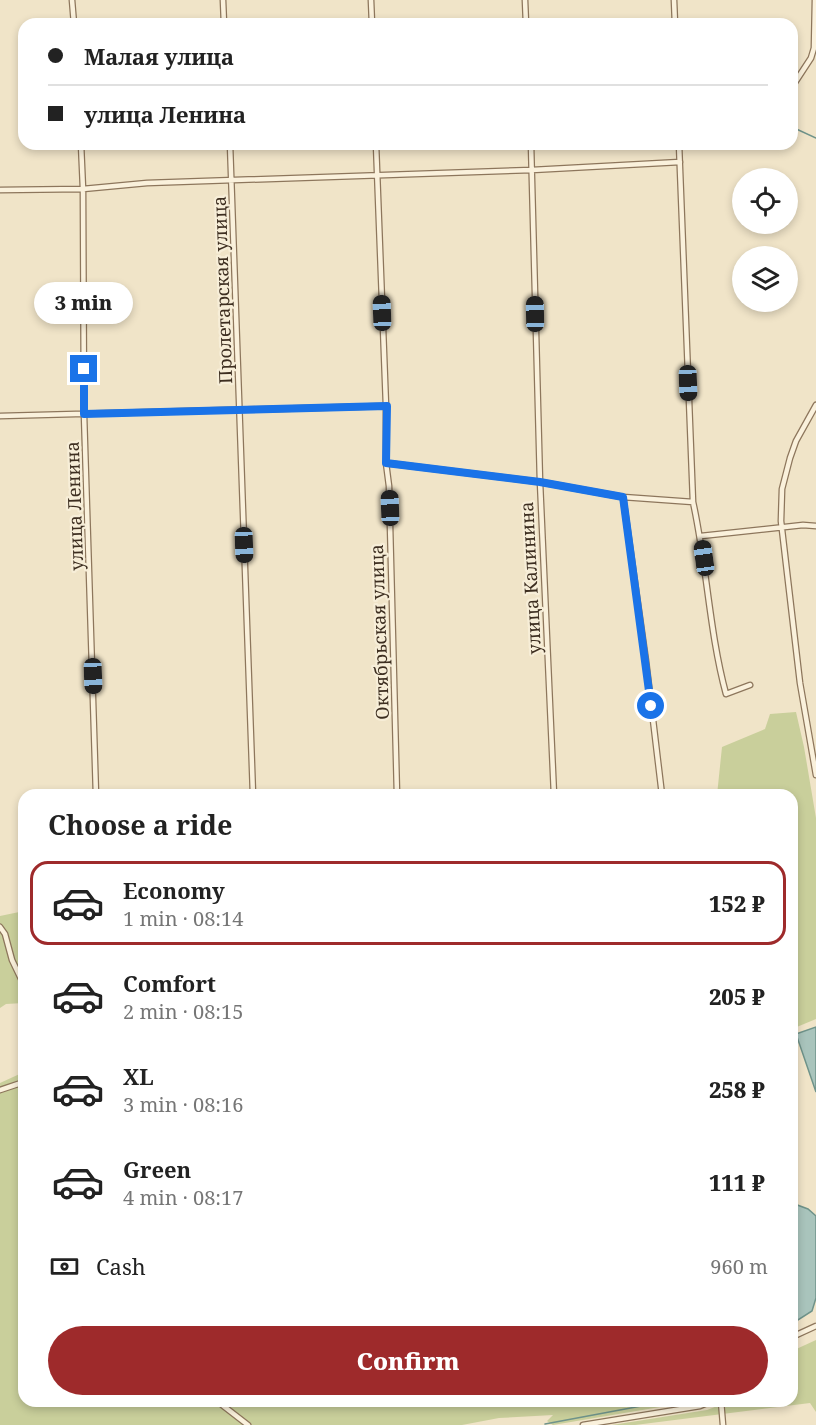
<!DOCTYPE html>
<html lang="en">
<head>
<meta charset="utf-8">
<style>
  :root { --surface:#fff; --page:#f6f6f6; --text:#222; --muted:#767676; --line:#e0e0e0; --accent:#9e2a2b }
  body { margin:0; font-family:"Noto Serif",serif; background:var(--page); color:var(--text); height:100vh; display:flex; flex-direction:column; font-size:22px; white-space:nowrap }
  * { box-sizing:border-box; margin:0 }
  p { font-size:20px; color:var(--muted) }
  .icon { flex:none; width:33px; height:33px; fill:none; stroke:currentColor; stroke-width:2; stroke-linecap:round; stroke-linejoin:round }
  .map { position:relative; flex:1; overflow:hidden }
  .sheet { position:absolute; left:18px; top:789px; width:780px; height:618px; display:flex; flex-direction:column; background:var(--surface); border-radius:18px; box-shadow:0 3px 9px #0003 }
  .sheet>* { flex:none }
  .hud { position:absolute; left:18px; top:18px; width:780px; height:132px; border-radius:18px; box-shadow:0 3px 9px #0003; display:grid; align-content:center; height:132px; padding:0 30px; background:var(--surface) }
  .tools { position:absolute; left:732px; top:168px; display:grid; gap:12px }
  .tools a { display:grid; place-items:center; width:66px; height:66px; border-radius:50%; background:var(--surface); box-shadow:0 3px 9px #0003; font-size:30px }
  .end { position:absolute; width:27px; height:27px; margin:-14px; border:8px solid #1a73e8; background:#fff; box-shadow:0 0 0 3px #fff }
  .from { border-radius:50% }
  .bubble { position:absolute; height:42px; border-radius:21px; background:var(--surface); box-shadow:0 3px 9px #0003; font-size:20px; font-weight:800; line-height:42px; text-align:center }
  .car { position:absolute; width:18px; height:36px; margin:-18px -9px; border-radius:8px; box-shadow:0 0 4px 2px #0007; background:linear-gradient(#222 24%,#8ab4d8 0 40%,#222 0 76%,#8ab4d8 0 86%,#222 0) }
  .hud b { display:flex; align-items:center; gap:21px; height:57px; font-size:22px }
  .hud b+b { border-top:2px solid var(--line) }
  .hud i { width:15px; height:15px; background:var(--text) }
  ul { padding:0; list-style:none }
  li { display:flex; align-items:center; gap:18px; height:84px; margin:0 12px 9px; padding:0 18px; border:3px solid transparent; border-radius:18px }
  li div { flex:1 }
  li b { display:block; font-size:22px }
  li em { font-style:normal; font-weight:800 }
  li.current { border-color:var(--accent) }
  li>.icon { width:54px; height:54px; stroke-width:1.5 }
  h2 { padding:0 30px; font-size:27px; line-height:72px }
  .pay { display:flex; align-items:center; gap:15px; height:66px; padding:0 30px; font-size:22px }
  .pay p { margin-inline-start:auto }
  .button { display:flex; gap:12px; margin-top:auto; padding:12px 30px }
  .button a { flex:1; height:69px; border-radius:36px; background:var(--accent); color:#fff; font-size:24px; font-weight:800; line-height:69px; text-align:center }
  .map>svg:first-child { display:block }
</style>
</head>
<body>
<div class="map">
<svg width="816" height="1425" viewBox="0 0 816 1425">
  <rect width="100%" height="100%" fill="#f0e4c8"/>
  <!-- green -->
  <path fill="#c9cf9b" d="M796 712 804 747 816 818V1019L792 1029V795H717L722 747 765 729 770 714Z
    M24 911V1003L6 1004 0 1008V916Z
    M24 1072V1401H687L684 1403 553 1425 547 1421 553 1415 499 1418 462 1425H0V1083Z
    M816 1340V1412L810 1403 635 1425H612L707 1410 730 1401H792V1351Z"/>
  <!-- water -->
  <path fill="#a9c4bc" stroke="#6f938a" stroke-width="1.5" d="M816 1027V1092L796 1034Z
    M792 1203 808 1209 816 1216V1298L812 1311 798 1320 792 1319Z"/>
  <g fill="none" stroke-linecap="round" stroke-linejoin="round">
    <!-- stream -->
    <path stroke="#6f938a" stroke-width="1.5" d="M792 127 816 138
      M545 1424 668 1401"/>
    <!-- minor casing -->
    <g stroke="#8d765c" stroke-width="7">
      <path id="minor" d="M72 0 74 24
        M223 0 224 24
        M371 0 372 24
        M525 0 526 24
        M674 0 675 24
        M792 87 811 58 814 48 815 0
        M81 144 83 189 84 414 96 795
        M230 144 253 795
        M376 144 386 406V463L389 486 397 795
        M531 144 540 482 554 795
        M679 144 693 502C707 565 709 631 726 694L750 685
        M0 190 83 189 147 183 532 170 680 162
        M816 405 796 441 790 458 782 489 781 521 800 683 816 775
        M0 416 386 406
        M386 463 540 482 623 497 693 502
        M623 497 646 661 662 795
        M701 536 803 525 816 526
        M0 927 5 934 12 960 24 985
        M0 1090 24 1082
        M792 1337 816 1326
        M217 1401 248 1425
        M721 1401 723 1425
        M583 1425 700 1406 712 1401"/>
    </g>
    <!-- minor -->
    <use href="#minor" stroke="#faf1dc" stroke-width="4.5"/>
  </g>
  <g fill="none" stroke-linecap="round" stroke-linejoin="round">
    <!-- route -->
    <path stroke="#1a73e8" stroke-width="8" d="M84 369V414L387 406 386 463 540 482 623 497 651 706"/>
  </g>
  <g text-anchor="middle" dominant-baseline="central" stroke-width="4.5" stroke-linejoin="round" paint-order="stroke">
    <!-- street labels -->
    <g font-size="18" fill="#3d2e20" stroke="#f7eed8">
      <text transform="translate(222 290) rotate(-92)">Пролетарская улица</text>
      <text transform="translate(74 506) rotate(-92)">улица Ленина</text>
      <text transform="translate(530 578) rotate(-93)">улица Калинина</text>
      <text transform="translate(379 632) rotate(-92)">Октябрьская улица</text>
    </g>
  </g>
</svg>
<div class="tools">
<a><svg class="icon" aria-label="locate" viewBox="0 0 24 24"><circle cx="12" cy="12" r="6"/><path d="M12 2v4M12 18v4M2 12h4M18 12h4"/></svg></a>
<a><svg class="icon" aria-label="layers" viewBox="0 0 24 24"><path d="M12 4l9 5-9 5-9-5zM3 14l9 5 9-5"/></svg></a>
</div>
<i class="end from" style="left:651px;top:706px"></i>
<i class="end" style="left:84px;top:369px"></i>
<div class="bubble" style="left:34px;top:282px;width:99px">3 min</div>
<i class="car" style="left:382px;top:313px;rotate:358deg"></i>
<i class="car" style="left:535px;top:314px;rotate:359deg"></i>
<i class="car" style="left:688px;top:383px;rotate:178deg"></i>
<i class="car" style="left:390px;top:508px;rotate:358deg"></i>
<i class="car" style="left:244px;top:545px;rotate:178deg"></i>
<i class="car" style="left:704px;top:558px;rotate:352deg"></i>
<i class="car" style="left:93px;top:676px;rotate:178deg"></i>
<div class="hud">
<b><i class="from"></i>Малая улица</b>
<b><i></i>улица Ленина</b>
</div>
<section class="sheet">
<h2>Choose a ride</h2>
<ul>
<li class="current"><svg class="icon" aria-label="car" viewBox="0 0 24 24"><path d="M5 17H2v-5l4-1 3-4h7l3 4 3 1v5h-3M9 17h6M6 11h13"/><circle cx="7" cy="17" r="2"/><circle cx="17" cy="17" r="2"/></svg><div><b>Economy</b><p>1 min · 08:14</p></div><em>152 ₽</em></li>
<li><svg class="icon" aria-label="car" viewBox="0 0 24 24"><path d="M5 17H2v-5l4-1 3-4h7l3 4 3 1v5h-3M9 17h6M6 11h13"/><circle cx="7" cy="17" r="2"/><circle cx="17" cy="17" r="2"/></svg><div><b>Comfort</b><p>2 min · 08:15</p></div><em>205 ₽</em></li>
<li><svg class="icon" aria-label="car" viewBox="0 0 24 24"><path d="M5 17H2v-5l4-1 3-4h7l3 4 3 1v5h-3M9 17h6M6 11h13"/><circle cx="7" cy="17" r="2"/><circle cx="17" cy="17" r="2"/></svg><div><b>XL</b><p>3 min · 08:16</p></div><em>258 ₽</em></li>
<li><svg class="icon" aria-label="car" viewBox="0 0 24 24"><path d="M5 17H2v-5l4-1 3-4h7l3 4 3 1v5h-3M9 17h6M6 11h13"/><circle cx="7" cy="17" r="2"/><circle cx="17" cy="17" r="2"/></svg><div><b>Green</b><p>4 min · 08:17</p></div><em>111 ₽</em></li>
</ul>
<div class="pay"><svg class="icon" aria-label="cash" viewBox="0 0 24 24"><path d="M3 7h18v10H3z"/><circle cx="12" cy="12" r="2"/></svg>Cash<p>960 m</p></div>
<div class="button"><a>Confirm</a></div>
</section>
</div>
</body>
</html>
